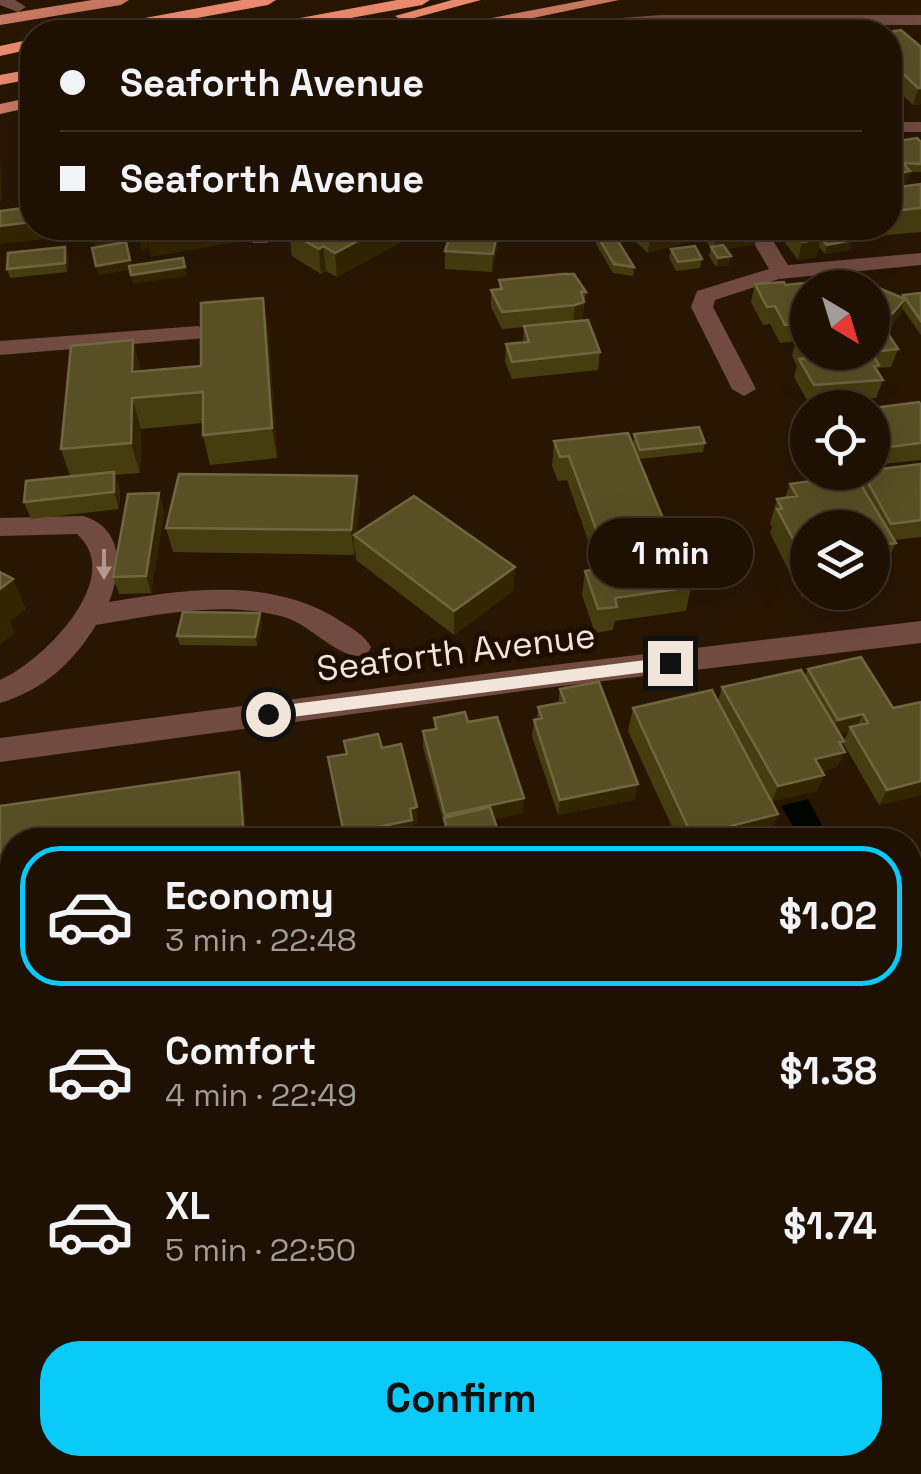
<!DOCTYPE html>
<html lang="en">
<head>
<meta charset="utf-8">
<style>
  :root { --surface:#1e1002; --page:#26190c; --text:#f1f3f6; --muted:#a19d99; --line:#3c3024; --accent:#0acafa }
  body { margin:0; font-family:"Space Grotesk",sans-serif; background:var(--page); color:var(--text); height:100vh; display:flex; flex-direction:column; font-size:38px; white-space:nowrap }
  * { box-sizing:border-box; margin:0 }
  p { font-size:32px; color:var(--muted) }
  .icon { flex:none; width:55px; height:55px; fill:none; stroke:currentColor; stroke-width:2; stroke-linecap:round; stroke-linejoin:round }
  .map { position:relative; flex:1; overflow:hidden }
  .drawer { position:absolute; left:0px; top:828px; width:922px; height:648px; display:flex; flex-direction:column; background:var(--surface); border-radius:40px 40px 0 0; box-shadow:0 10px 40px #0002,0 0 0 2px var(--line) }
  .drawer>* { flex:none }
  .guide { position:absolute; left:20px; top:20px; width:882px; height:220px; border-radius:40px; box-shadow:0 10px 40px #0002,0 0 0 2px var(--line); display:grid; align-content:center; height:220px; padding:0 40px; background:var(--surface) }
  .needle { width:65px; rotate:142deg }
  .buttons { position:absolute; left:790px; top:270px; display:grid; gap:20px }
  .buttons a { display:grid; place-items:center; width:100px; height:100px; border-radius:50%; background:var(--surface); box-shadow:0 10px 40px #0002,0 0 0 2px var(--line); font-size:50px }
  .end { position:absolute; width:45px; height:45px; margin:-22px; border:12px solid #f2e5d9; background:#111; box-shadow:0 0 0 5px #111 }
  .from { border-radius:50% }
  .bubble { position:absolute; height:70px; border-radius:35px; background:var(--surface); box-shadow:0 10px 40px #0002,0 0 0 2px var(--line); font-size:32px; font-weight:700; line-height:70px; text-align:center }
  .guide b { display:flex; align-items:center; gap:35px; height:95px; font-size:38px }
  .guide b+b { border-top:2px solid var(--line) }
  .guide i { width:25px; height:25px; background:var(--text) }
  ul { padding:18px 0 0; list-style:none }
  li { display:flex; align-items:center; gap:30px; height:140px; margin:0 20px 15px; padding:0 20px; border:5px solid transparent; border-radius:40px }
  li div { flex:1 }
  li b { display:block; font-size:38px }
  li em { font-style:normal; font-weight:700 }
  li.current { border-color:var(--accent) }
  li>.icon { width:90px; height:90px; stroke-width:1.5 }
  .cta { display:flex; gap:20px; margin-top:auto; padding:20px 40px }
  .cta a { flex:1; height:115px; border-radius:40px; background:var(--accent); color:#111; font-size:40px; font-weight:700; line-height:115px; text-align:center }
  .map>svg:first-child { display:block }
</style>
</head>
<body>
<div class="map">
<svg width="921" height="1474" viewBox="0 0 921 1474">
  <rect width="100%" height="100%" fill="#281603"/>
  <!-- water -->
  <path fill="#000600" d="M808 799 830 840H801L781 806Z"/>
  <g fill="none" stroke-linecap="round" stroke-linejoin="round">
    <!-- minor -->
    <path fill="#714b3f" fill-rule="evenodd" d="M0 0H15L26 7 18 12 0 5Z
      M661 15H921V25H661L560 32H493L501 27Z
      M890 122H921V132H890Z
      M244 228H264L270 239 267 243H253Z
      M745 228H765L788 265 921 253V265L779 279 715 300 713 307 756 389 744 396 732 389 691 307 697 291 769 269Z
      M198 326 209 333 206 338 0 355V341Z
      M83 516C124 528 122 570 109 602 187 589 272 576 342 622 353 629 365 636 371 647L367 655C341 663 311 624 284 617 223 600 157 615 96 625 73 663 43 690 0 703V680C42 662 127 578 77 534L0 536V518Z
      M921 621V643L537 689 0 762V738L537 667Z"/>
    <!-- major -->
    <path fill="#c87962" fill-rule="evenodd" d="M92 0H129L121 5 0 25V15Z
      M586 0H619L467 32H436L444 27Z
      M32 97V107L0 114V104Z"/>
    <!-- highway -->
    <path fill="#eb8b6f" fill-rule="evenodd" d="M242 0H276L268 5 120 32H88L96 27Z
      M397 0H430L422 5 274 32H243L251 27Z
      M452 0H481L403 21 395 16Z
      M32 39V49L0 56V46Z
      M32 69V79L0 85V75Z"/>
  </g>
  <!-- wall -->
  <path fill="#453d0f" d="M860 27 890 32 921 47V104L913 105 893 86V97L890 98V32H858Z
    M890 142H921V172H910L905 186 921 184V232L875 236 868 228H890Z
    M266 228H427L337 277 326 271 321 274 292 256 289 233 270 238Z
    M452 228H501L492 272 445 269V251Z
    M542 228H593V232L548 238Z
    M629 228H689L686 242 648 253 628 235Z
    M696 228H759L755 244 726 249 729 265 716 267 709 256 711 248Z
    M774 228H816L850 250 825 254 819 247 816 257 798 260Z
    M597 235 634 267 633 276 613 273 596 244Z
    M65 247 68 256 67 272 10 278 7 269Z
    M671 249 702 259 700 268 676 271 669 258Z
    M855 278 902 297 903 295 921 293V335L902 308 899 316 886 331 872 326V288H808V352H872V333L887 332 898 349 891 367 878 368 877 372 883 380 876 398 808 402 794 377 797 366 792 356 796 341 780 343 770 324 763 325 751 302 755 284 784 282 785 285Z
    M499 280 586 292 582 319 578 321 600 352 598 370 512 379 505 362 506 344 523 343 524 327 502 329 491 307V290L499 289Z
    M268 328 277 458 210 465 203 435V423L141 429 140 473 115 475 120 490 119 509 31 519 24 502 70 476 61 449 141 371 201 366Z
    M921 405V460L883 464 872 447V408Z
    M628 433 691 587 686 611 615 621 613 630 595 633 582 595 585 571 598 569 567 480 558 481 552 466 554 441Z
    M634 434 705 443 703 452 639 459 633 443Z
    M921 464V537L894 540 896 543 885 567 872 569V528H808V592H829L802 597 770 533 772 527 770 524 777 499 785 498 790 484 858 480 861 472H872Z
    M360 501 356 534 515 567 513 591 454 635 356 560 355 547 354 555 173 552 166 528Z
    M164 511 151 593 119 594 113 577Z
    M262 622 257 646 180 645 177 636Z
    M861 657 921 795 879 805 843 743 848 732 839 734 844 741 842 746 845 752 837 767 822 771 824 775 817 791 772 801 778 814 769 835 749 840H678L628 731 633 708 718 701 722 687 805 676 808 669Z
    M560 689 634 800 558 815 532 736 534 720 537 719 538 707 558 703Z
    M434 718 468 722 523 813 494 819 501 840H446L444 824 423 747V731L434 729Z
    M239 772 243 788 12 840V895L0 897V806Z
    M910 1071 921 1092V1261L912 1264 910 1260Z
    M805 1462H910L921 1474H808Z"/>
  <!-- shaded-wall -->
  <path fill="#322601" d="M896 88 893 97 890 98V89Z
    M918 88H921V104L913 105Z
    M0 155 2 201H0Z
    M910 171 905 188 890 191V175Z
    M32 222V228H90L92 234 0 244V226Z
    M217 228H240L242 241 151 257 147 240Z
    M268 228H308L270 238Z
    M382 228H427L337 277 335 253Z
    M498 228H501L492 272 493 254Z
    M548 228H593V232L548 238Z
    M680 228H689L686 242 648 253 650 236Z
    M717 228H759L755 244 713 251Z
    M144 231 148 248 142 250 138 232Z
    M124 232 128 250 98 255 93 237Z
    M821 239 816 257 798 260 802 242Z
    M853 240 850 250 825 254 827 245Z
    M323 246 326 271 321 274 319 249Z
    M65 247 68 256 67 272 65 263Z
    M731 256 729 265 716 267 718 258Z
    M130 260 132 270 99 275 96 266Z
    M185 267 187 276 133 284 131 275Z
    M263 298 268 328 277 458 272 428Z
    M905 299 899 316 886 331 892 314Z
    M584 302 582 319 573 322 575 305Z
    M133 340 141 371 132 372Z
    M132 398 141 429 140 473 131 443Z
    M114 472 120 490 119 509 114 492Z
    M357 476 360 501 356 537 354 535V555L351 530Z
    M159 493 164 511 151 593 146 576Z
    M515 567 513 591 454 635V611Z
    M13 579 26 609 10 621 15 633 0 645V589Z
    M260 613 262 622 257 646 255 637Z
    M863 714 855 730 850 727 848 732 831 736 838 720Z
    M845 752 837 767 808 775 815 759Z
    M239 772 243 788 247 840H244Z
    M824 775 817 791 772 801 778 786Z
    M921 781V795L879 805 887 790Z
    M638 784 634 800 558 815 560 800Z
    M524 798 523 813 447 829 445 815Z
    M417 807 418 823 413 824V835L389 840H345L344 834Z
    M778 814 769 835 749 840H691L692 836Z
    M45 1462H64L70 1464 55 1474H29Z
    M228 1462H243L234 1474H219Z"/>
  <!-- building -->
  <path fill="#584f25" stroke="#706641" stroke-width="2.5" d="M554 23 560 32H526L523 27Z
    M685 23 693 32H661L656 26Z
    M725 24H754L757 32H728Z
    M825 24 835 32H786H789L786 29Z
    M881 24 890 32 901 30 921 47V88H918L890 61V32H866L860 27Z
    M616 25 622 32H579L577 30Z
    M917 138 921 142V164L903 163 890 149V142Z
    M890 149 910 171 890 175Z
    M921 184V208L890 211V185L892 188Z
    M32 207V222L0 226V211Z
    M90 228H122L124 232 93 237Z
    M137 228H217L147 240 144 231 138 232Z
    M296 228H382L335 253 323 246 319 249 289 232Z
    M452 228H498L493 254 445 251Z
    M641 228H680L650 236Z
    M791 228H812L821 239 802 242Z
    M813 228H842L853 240 827 245Z
    M613 233 634 267 614 264 597 235Z
    M126 242 130 260 96 266 92 248Z
    M723 245 731 256 718 258 711 247Z
    M695 246 702 259 678 262 671 249Z
    M65 247V263L7 269 8 253Z
    M183 258 185 267 131 275 129 266Z
    M563 274H574L586 292H581L584 302 575 305 502 312 491 290 502 289 499 280Z
    M855 278 905 299 892 314 872 307V288H808V323L785 325 775 306 767 307 755 284 784 282 785 285Z
    M921 293V321L903 295Z
    M263 298 272 428 203 435V392L132 398 131 443 61 449 71 346 133 340 132 372 201 366V303Z
    M588 320 600 352 512 362 506 344 529 342 524 326Z
    M887 332 898 349 872 352V333Z
    M797 338H808V352H871L879 365 874 366 883 380 814 385 799 359 808 358Z
    M919 402 921 405V443L889 447 872 418V408Z
    M699 427 705 443 640 450 634 434Z
    M628 433 691 587 615 598 617 607 598 609 585 571 610 567 569 456 560 457 554 441Z
    M921 464V520L891 524 862 472H872V470Z
    M114 472V492L24 502 26 481Z
    M179 474 357 476 351 530 166 528Z
    M855 475 896 543 872 546V528H808V567L777 509H782L777 499 797 496 790 484Z
    M159 493 146 576 113 577 128 494Z
    M414 496 515 567 454 611 354 535Z
    M0 572 13 579 0 589Z
    M183 612 260 613 255 637 177 636Z
    M861 657 893 708 921 702V781L887 790 850 727 868 723 863 714 838 720 808 669Z
    M801 670 844 741 839 742 845 752 815 759 824 775 778 786 722 687Z
    M599 682 638 784 560 800 534 720 542 718 538 707 565 702 560 689Z
    M712 690 778 814 692 836 633 708Z
    M465 712 468 722 497 717 524 798 445 815 423 731 437 729 434 718Z
    M378 734 382 748 401 744 417 807 410 809 412 820 344 834 328 757 347 754 344 741Z
    M239 772 244 840H12V880L0 881V806Z
    M490 807 501 840H450L444 818Z
    M910 1071 921 1092V1237L910 1214Z
    M12 1264V1462H45L29 1474H0V1277Z
    M910 1373 921 1404V1474H819L816 1462H910Z
    M106 1462H228L219 1474H119Z"/>
  <!-- one-way arrows -->
  <defs><path id="oneway-solid" d="M-6-.8H1V-3.2L6.5 0L1 3.2V.8H-6Z" transform="scale(2.5)"/></defs>
  <use fill="#b2988c" href="#oneway-solid" transform="translate(104 564) rotate(90)"/>
  <!-- route -->
  <path fill="#f2e5d9" d="M670 657 677 663 670 669 268 720 260 714 268 707Z"/>
  <g text-anchor="middle" dominant-baseline="central" stroke-width="10" stroke-linejoin="round" paint-order="stroke">
    <!-- street labels -->
    <g font-size="35" fill="#f2e5d9" stroke="#1e0d00">
      <text transform="translate(456 652) rotate(-7)">Seaforth Avenue</text>
    </g>
  </g>
</svg>
<div class="buttons">
<a><svg class="needle" viewBox="-14 -14 28 28"><path d="M0-13l5 13h-10z" fill="#e53935"/><path d="M0 13l5-13h-10z" fill="#a19d99"/></svg></a>
<a><svg class="icon" aria-label="locate" viewBox="0 0 24 24"><circle cx="12" cy="12" r="6"/><path d="M12 2v4M12 18v4M2 12h4M18 12h4"/></svg></a>
<a><svg class="icon" aria-label="layers" viewBox="0 0 24 24"><path d="M12 4l9 5-9 5-9-5zM3 14l9 5 9-5"/></svg></a>
</div>
<i class="end from" style="left:268px;top:714px"></i>
<i class="end" style="left:670px;top:663px"></i>
<div class="bubble" style="left:588px;top:518px;width:165px">1 min</div>
<div class="guide">
<b><i class="from"></i>Seaforth Avenue</b>
<b><i></i>Seaforth Avenue</b>
</div>
<section class="drawer">
<ul>
<li class="current"><svg class="icon" aria-label="car" viewBox="0 0 24 24"><path d="M5 17H2v-5l4-1 3-4h7l3 4 3 1v5h-3M9 17h6M6 11h13"/><circle cx="7" cy="17" r="2"/><circle cx="17" cy="17" r="2"/></svg><div><b>Economy</b><p>3 min · 22:48</p></div><em>$1.02</em></li>
<li><svg class="icon" aria-label="car" viewBox="0 0 24 24"><path d="M5 17H2v-5l4-1 3-4h7l3 4 3 1v5h-3M9 17h6M6 11h13"/><circle cx="7" cy="17" r="2"/><circle cx="17" cy="17" r="2"/></svg><div><b>Comfort</b><p>4 min · 22:49</p></div><em>$1.38</em></li>
<li><svg class="icon" aria-label="car" viewBox="0 0 24 24"><path d="M5 17H2v-5l4-1 3-4h7l3 4 3 1v5h-3M9 17h6M6 11h13"/><circle cx="7" cy="17" r="2"/><circle cx="17" cy="17" r="2"/></svg><div><b>XL</b><p>5 min · 22:50</p></div><em>$1.74</em></li>
</ul>
<div class="cta"><a>Confirm</a></div>
</section>
</div>
</body>
</html>
